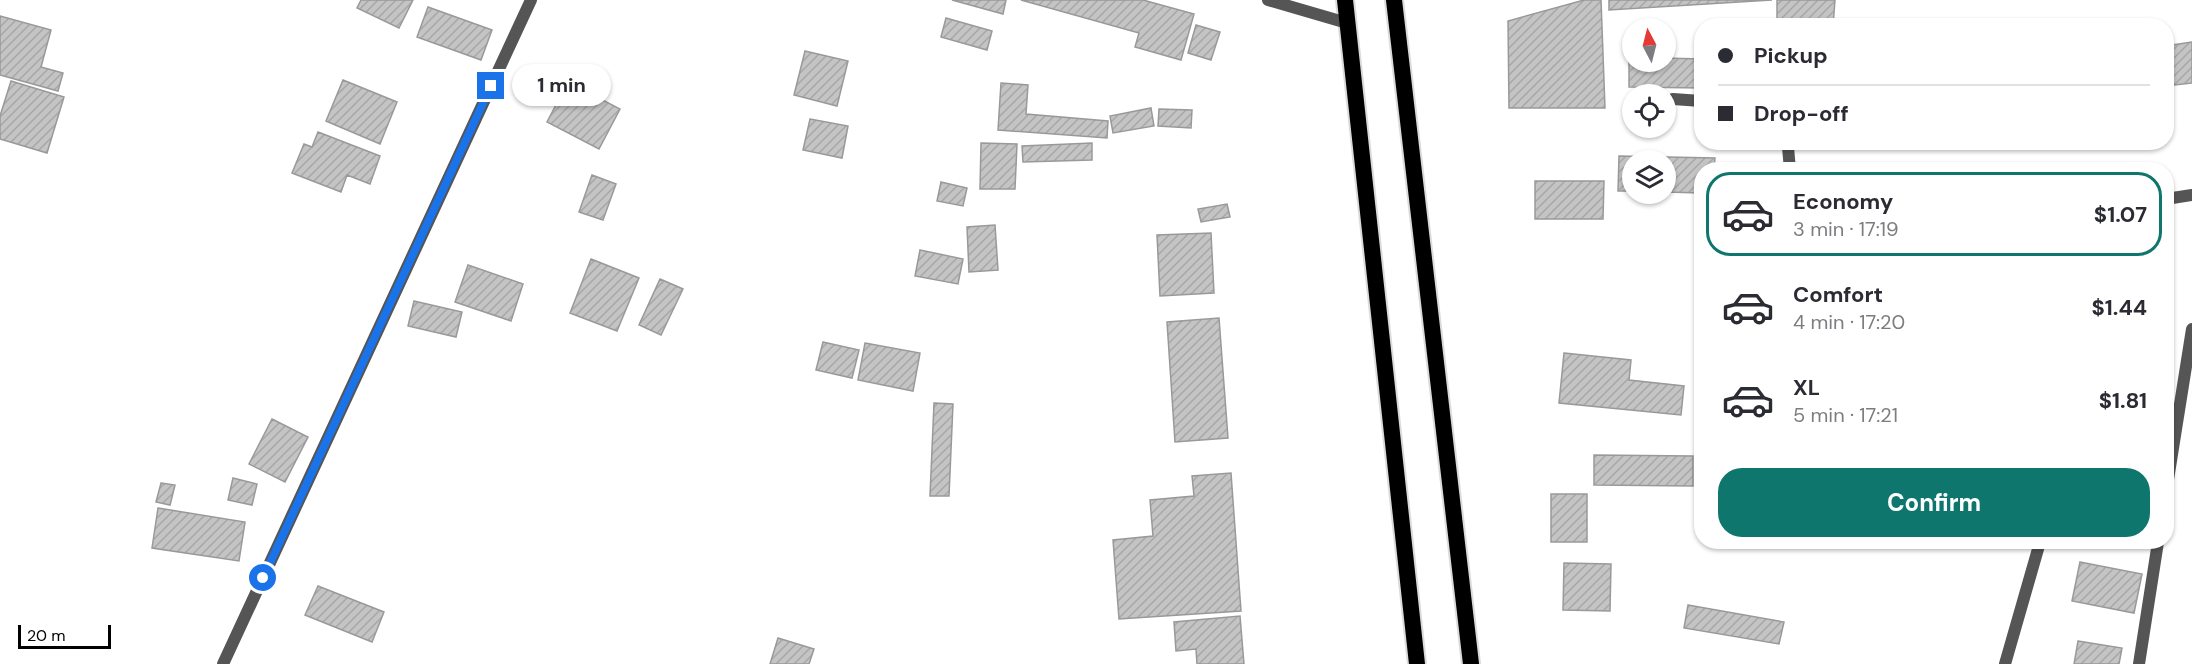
<!DOCTYPE html>
<html lang="en">
<head>
<meta charset="utf-8">
<style>
  :root { --surface:#fff; --page:#f7f7f7; --text:#2b2b33; --muted:#7c7c81; --line:#e1e1e2; --accent:#0f766e }
  body { margin:0; font-family:"DM Sans",sans-serif; background:var(--page); color:var(--text); height:100vh; display:flex; flex-direction:column; font-size:22px; white-space:nowrap }
  * { box-sizing:border-box; margin:0 }
  p { font-size:20px; color:var(--muted) }
  .icon { flex:none; width:33px; height:33px; fill:none; stroke:currentColor; stroke-width:2; stroke-linecap:round; stroke-linejoin:round }
  .map { position:relative; flex:1; overflow:hidden }
  .drawer { position:absolute; left:1694px; top:162px; width:480px; height:387px; display:flex; flex-direction:column; background:var(--surface); border-radius:24px; box-shadow:0 2px 4px #0004 }
  .drawer>* { flex:none }
  .top-card { position:absolute; left:1694px; top:18px; width:480px; height:132px; border-radius:24px; box-shadow:0 2px 4px #0004; display:grid; align-content:center; height:132px; padding:0 24px; background:var(--surface) }
  .needle { width:39px; rotate:353deg }
  .fabs { position:absolute; left:1622px; top:18px; display:grid; gap:12px }
  .fabs a { display:grid; place-items:center; width:54px; height:54px; border-radius:50%; background:var(--surface); box-shadow:0 2px 4px #0004; font-size:30px }
  .scale { position:absolute; left:18px; bottom:15px; width:93px; box-sizing:border-box; padding-left:6px; border:3px solid #000; border-top:0; font-size:16px; line-height:21px; white-space:nowrap; color:#000; -webkit-text-stroke:4px #fff; paint-order:stroke }
  .end { position:absolute; width:27px; height:27px; margin:-14px; border:8px solid #1a73e8; background:#fff; box-shadow:0 0 0 3px #fff }
  .from { border-radius:50% }
  .bubble { position:absolute; height:42px; border-radius:21px; background:var(--surface); box-shadow:0 2px 4px #0004; font-size:20px; font-weight:700; line-height:42px; text-align:center }
  .top-card b { display:flex; align-items:center; gap:21px; height:57px; font-size:22px }
  .top-card b+b { border-top:2px solid var(--line) }
  .top-card i { width:15px; height:15px; background:var(--text) }
  ul { padding:10px 0 0; list-style:none }
  li { display:flex; align-items:center; gap:18px; height:84px; margin:0 12px 9px; padding:0 12px; border:3px solid transparent; border-radius:24px }
  li div { flex:1 }
  li b { display:block; font-size:22px }
  li em { font-style:normal; font-weight:700 }
  li.selected { border-color:var(--accent) }
  li>.icon { width:54px; height:54px; stroke-width:1.5 }
  .cta { display:flex; gap:12px; margin-top:auto; padding:12px 24px }
  .cta a { flex:1; height:69px; border-radius:24px; background:var(--accent); color:#fff; font-size:24px; font-weight:700; line-height:69px; text-align:center }
  .map>svg:first-child { display:block }
</style>
</head>
<body>
<div class="map">
<svg width="2192" height="664" viewBox="0 0 2192 664">
  <defs>
    <pattern id="building-hatch" width="6" height="6" patternUnits="userSpaceOnUse" patternTransform="scale(1.5)"><rect width="6" height="6" fill="#c4c4c4"/><path d="M-1 1l2-2M0 6l6-6M5 7l2-2" fill="none" stroke="#a7a7a7"/></pattern>
  </defs>
  <rect width="100%" height="100%" fill="#fff"/>
  <!-- building -->
  <path fill="url(#building-hatch)" stroke="#999" stroke-width="1.5" d="M361 0H413L399 28 357 8Z
    M952 0H1006L1003 14Z
    M1021 0H1143L1194 14 1181 60 1135 47 1139 33Z
    M1584 0H1601L1605 108H1509L1508 21Z
    M1609 0H1772L1609 10Z
    M1777 0H1835L1833 26H1777Z
    M428 7 492 30 481 60 417 37Z
    M0 16 51 30 41 67 63 73 58 91 0 75Z
    M946 18 992 31 987 50 941 37Z
    M1196 25 1220 32 1211 60 1188 53Z
    M2192 42V83L2166 86V46Z
    M805 51 848 61 837 106 794 95Z
    M1629 58H1632V62H1665V58L1701 59V88L1629 87Z
    M343 80 397 102 380 144 326 121Z
    M11 81 64 97 47 153 0 139V116Z
    M568 82 620 109 599 149 547 122Z
    M1001 83 1028 85 1026 114 1108 121 1107 138 998 130Z
    M1151 108 1154 126 1113 133 1110 116Z
    M1159 109 1192 110 1191 128 1158 126Z
    M810 119 848 126 842 158 803 150Z
    M318 132 380 156 370 184 347 175 341 192 292 173 304 144 312 147Z
    M981 143 1017 144 1015 189H980Z
    M1092 143V160L1023 162 1022 146Z
    M1619 156 1715 158 1714 170H1701V193L1665 192V160H1632V191H1618Z
    M592 175 616 184 603 220 579 212Z
    M1535 181H1604L1603 219H1535Z
    M941 182 967 188 963 206 937 201Z
    M1227 204 1230 217 1201 222 1198 209Z
    M995 225 998 270 969 272 967 227Z
    M1211 233 1214 293 1160 296 1157 235Z
    M920 250 963 259 958 284 915 276Z
    M591 259 639 278 617 331 570 313Z
    M468 265 523 284 511 321 455 302Z
    M660 279 683 289 661 335 639 325Z
    M414 301 462 312 456 337 408 326Z
    M1219 318 1228 438 1175 442 1167 322Z
    M823 342 859 350 852 378 816 370Z
    M865 343 920 353 913 391 858 380Z
    M1564 353 1631 360 1629 380 1684 386 1681 415 1559 403Z
    M934 403 953 404 949 496H930Z
    M272 419 308 437 285 482 249 464Z
    M1594 455 1693 456V486L1594 485Z
    M1231 473 1241 611 1119 619 1113 540 1153 536 1150 500 1194 496 1192 476Z
    M233 478 257 484 252 505 228 500Z
    M161 483 175 485 170 505 156 502Z
    M1551 494H1587V542H1551Z
    M158 508 245 522 239 561 152 548Z
    M1981 542H2023V547Z
    M2080 562 2142 574 2134 613 2072 601Z
    M1564 563 1611 564 1610 611 1563 610Z
    M318 586 384 612 372 642 305 615Z
    M1688 605 1784 622 1779 644 1684 628Z
    M1240 616 1244 664H1197L1196 649 1176 651 1174 622Z
    M778 638 814 649 809 664H770Z
    M2078 641 2122 648 2119 664H2074Z"/>
  <g fill="none" stroke-linecap="round" stroke-linejoin="round">
    <!-- trunk casing -->
    <g stroke="#dbdbdb" stroke-width="20">
      <path id="trunk" d="M1345 0 1417 664
        M1394 0 1471 664"/>
    </g>
    <!-- minor -->
    <path stroke="#555" stroke-width="12" d="M1268 0 1347 23
      M1673 99 1701 101
      M1786 142 1788 147 1790 170
      M2166 199 2192 195
      M2166 492 2192 329
      M223 664 531 0
      M2005 664 2040 542
      M2139 664 2158 542"/>
    <!-- trunk -->
    <use href="#trunk" stroke="#000" stroke-width="16"/>
  </g>
  <g fill="none" stroke-linecap="round" stroke-linejoin="round">
    <!-- route -->
    <path stroke="#1a73e8" stroke-width="8" d="M263 578 491 86"/>
  </g>
</svg>
<div class="fabs">
<a><svg class="needle" viewBox="-14 -14 28 28"><path d="M0-13l5 13h-10z" fill="#e53935"/><path d="M0 13l5-13h-10z" fill="#7c7c81"/></svg></a>
<a><svg class="icon" aria-label="locate" viewBox="0 0 24 24"><circle cx="12" cy="12" r="6"/><path d="M12 2v4M12 18v4M2 12h4M18 12h4"/></svg></a>
<a><svg class="icon" aria-label="layers" viewBox="0 0 24 24"><path d="M12 4l9 5-9 5-9-5zM3 14l9 5 9-5"/></svg></a>
</div>
<div class="scale">20 m</div>
<i class="end from" style="left:263px;top:578px"></i>
<i class="end" style="left:491px;top:86px"></i>
<div class="bubble" style="left:512px;top:64px;width:99px">1 min</div>
<div class="top-card">
<b><i class="from"></i>Pickup</b>
<b><i></i>Drop-off</b>
</div>
<section class="drawer">
<ul>
<li class="selected"><svg class="icon" aria-label="car" viewBox="0 0 24 24"><path d="M5 17H2v-5l4-1 3-4h7l3 4 3 1v5h-3M9 17h6M6 11h13"/><circle cx="7" cy="17" r="2"/><circle cx="17" cy="17" r="2"/></svg><div><b>Economy</b><p>3 min · 17:19</p></div><em>$1.07</em></li>
<li><svg class="icon" aria-label="car" viewBox="0 0 24 24"><path d="M5 17H2v-5l4-1 3-4h7l3 4 3 1v5h-3M9 17h6M6 11h13"/><circle cx="7" cy="17" r="2"/><circle cx="17" cy="17" r="2"/></svg><div><b>Comfort</b><p>4 min · 17:20</p></div><em>$1.44</em></li>
<li><svg class="icon" aria-label="car" viewBox="0 0 24 24"><path d="M5 17H2v-5l4-1 3-4h7l3 4 3 1v5h-3M9 17h6M6 11h13"/><circle cx="7" cy="17" r="2"/><circle cx="17" cy="17" r="2"/></svg><div><b>XL</b><p>5 min · 17:21</p></div><em>$1.81</em></li>
</ul>
<div class="cta"><a>Confirm</a></div>
</section>
</div>
</body>
</html>
